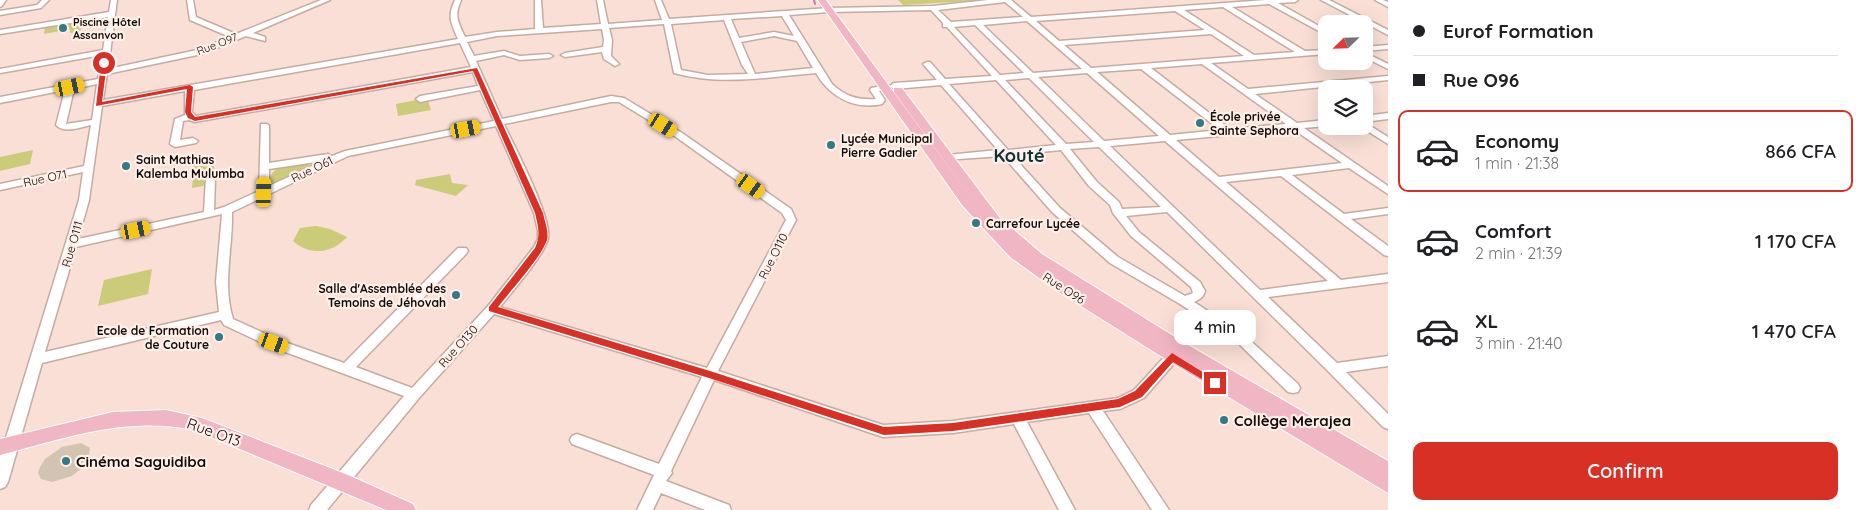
<!DOCTYPE html>
<html lang="en">
<head>
<meta charset="utf-8">
<style>
  :root { --surface:#fff; --page:#f6f6f6; --text:#202124; --muted:#757577; --line:#e0e0e0; --accent:#d93025 }
  body { margin:0; font-family:Quicksand,sans-serif; background:var(--page); color:var(--text); height:100vh; display:flex; flex-direction:column; font-size:19px; white-space:nowrap }
  * { box-sizing:border-box; margin:0 }
  p { font-size:16px; color:var(--muted) }
  .icon { flex:none; width:28px; height:28px; fill:none; stroke:currentColor; stroke-width:2; stroke-linecap:round; stroke-linejoin:round }
  .map { position:relative; flex:1; overflow:hidden }
  .details { display:flex; flex-direction:column; background:var(--surface); width:475px }
  .details>* { flex:none }
  .hud { display:grid; align-content:center; height:110px; padding:0 25px; background:var(--surface) }
  .needle { width:32px; rotate:247deg }
  .buttons { position:absolute; left:1318px; top:15px; display:grid; gap:10px }
  .buttons a { display:grid; place-items:center; width:55px; height:55px; border-radius:10px; background:var(--surface); box-shadow:0 5px 20px #0002; font-size:25px }
  .end { position:absolute; width:22px; height:22px; margin:-11px; border:6px solid #d93025; background:#fff; box-shadow:0 0 0 2px #fff }
  .from { border-radius:50% }
  .bubble { position:absolute; height:35px; border-radius:10px; background:var(--surface); box-shadow:0 5px 20px #0002; font-size:16px; font-weight:600; line-height:35px; text-align:center }
  .car { position:absolute; width:15px; height:30px; margin:-15px -8px; border-radius:6px; box-shadow:0 0 4px 1px #0007; background:linear-gradient(#f5c518 24%,#345 0 40%,#f5c518 0 76%,#345 0 86%,#f5c518 0) }
  .hud b { display:flex; align-items:center; gap:18px; height:48px; font-size:19px }
  .hud b+b { border-top:1px solid var(--line) }
  .hud i { width:12px; height:12px; background:var(--text) }
  ul { padding:0; list-style:none }
  li { display:flex; align-items:center; gap:15px; height:82px; margin:0 10px 8px; padding:0 15px; border:2px solid transparent; border-radius:10px }
  li div { flex:1 }
  li b { display:block; font-size:19px }
  li em { font-style:normal; font-weight:600 }
  li.current { border-color:var(--accent) }
  li>.icon { width:45px; height:45px; stroke-width:1.5 }
  .primary-button { display:flex; gap:10px; margin-top:auto; padding:10px 25px }
  .primary-button a { flex:1; height:58px; border-radius:10px; background:var(--accent); color:#fff; font-size:20px; font-weight:600; line-height:58px; text-align:center }
  main { display:flex; flex:1; min-height:0 }
  .map>svg:first-child { display:block }
</style>
</head>
<body>
<main>
<div class="map">
<svg width="1388" height="510" viewBox="0 0 1388 510">
  <rect width="100%" height="100%" fill="#f9dfd6"/>
  <!-- green -->
  <path fill="#cccb79" d="M898 0H987L903 5Z
    M83 20 80 32 70 33V29L44 34 45 27Z
    M427 98 431 110 398 116 396 104Z
    M33 150 30 164 0 171V157Z
    M214 157V177L208 179V185L192 188 194 162Z
    M303 162 309 165 308 169 276 184 269 183C271 165 288 164 303 162Z
    M450 174 452 183 468 185 456 196 415 185 416 180Z
    M316 226 330 229 347 237C332 254 310 256 293 241L300 228Z
    M152 269 148 294 98 306 104 280Z"/>
  <g fill="none" stroke-linecap="round" stroke-linejoin="round">
    <!-- stream -->
    <path stroke="#c277b9" stroke-width="2" d="M814 0 815 4"/>
  </g>
  <!-- building -->
  <path fill="#d3c4b1" d="M81 443 90 448 88 463 72 476 52 482 41 479 38 473 40 467 45 459 62 447Z"/>
  <g fill="none" stroke-linecap="round" stroke-linejoin="round">
    <!-- minor casing -->
    <g stroke="#c5aca3" stroke-width="3">
      <path id="minor" d="M0 0H6L2 6 0 7Z
        M42 0H49L41 8 0 15V11L37 5Z
        M111 0H117L108 69 197 50 230 37 190 20 187 0H193L196 17 236 34 321 0H330L253 33 265 37V41L246 36 202 54 107 74 103 100 458 39C451 23 447 16 455 0H461C454 16 458 22 465 37L497 32 535 29V0H541L543 28 601 24 597 0H603L608 24 662 20 655 0H661L669 19 829 8 933 6 988 0H1011L1031 17 1266 0H1298L1295 2 1278 3 1326 30V35L1269 4 1232 7 1305 51 1326 50V54L1211 63 1248 89 1388 76V80L1255 94 1297 123 1326 120V126L1304 128 1388 186V194L1349 168 1292 175 1344 214 1388 208V214L1351 219 1388 246V256L1384 255 1281 176 1226 182 1341 280 1388 274V282L1268 297 1337 363 1388 356V366L1346 372 1388 414V429L1383 427 1329 372 1167 212 1126 216 1139 232 1200 282 1205 291C1203 298 1200 299 1194 302L1243 334 1298 384 1300 388 1298 392 1293 393 1288 392 1235 340 1180 304 1110 263 1052 212 1003 156 944 160 942 158 947 155 998 150 941 85 894 89 890 86 894 83 937 80 923 64 927 62H930L945 79 992 76 947 27H943V23L931 10 829 12 789 15 832 84C846 97 858 100 876 99L870 90 871 88 888 85V89L879 91 885 100 882 104C854 110 830 97 816 73 768 77 721 86 674 73L664 24 609 28 612 40 611 56 619 64 615 66 604 59 602 52 565 57 561 55 565 53 603 47 604 40 602 29 497 36 467 42 474 56 504 51 520 56 549 54 553 56 549 58 520 60 504 55 476 61 502 119 611 96 624 98 682 133 791 209 796 220 718 371 883 425 953 421 1118 398 1134 390 1168 353 1173 351 1178 353 1179 356 1178 359 1144 398 1120 409 1103 411 1169 510H1152L1089 413 1027 422 1075 510H1059L1014 424 953 433 883 437 714 380 671 471 672 473 666 481 729 505 731 510H705L661 493 653 510H637L654 475 572 444 570 440 572 436 577 434 659 464 702 377 494 314 419 398 327 510H309L311 505 404 396 269 346 224 325 221 320 42 363 8 482 5 487 0 489V457L79 200 83 172 0 190V184L84 166 91 125C81 127 64 134 56 125L65 90 0 103V97L98 79 102 55 0 73V69L103 50 108 17 0 34V30L109 12ZM1005 2 1023 17 951 22 938 10ZM1223 7 1295 52 1254 55 1184 10ZM1175 11 1205 30 1059 41 1036 21ZM782 16 794 36 774 32 739 38 731 19ZM724 20 742 65 748 74 708 75 681 70 671 24ZM1027 21 1082 69 1033 73 983 25ZM975 25 1024 73 1000 75 954 27ZM1211 34 1244 56 1091 68 1064 45ZM774 36 797 41 813 68 755 74 741 42ZM460 43 471 67 196 116 192 112 194 90ZM1202 64 1286 124 1230 129 1151 68ZM1141 69 1220 130 1170 135 1097 72ZM473 72 478 86 420 96 416 99 420 102 480 90 494 121 345 151 332 156 328 154 269 163V126L267 124H261L259 191 224 207 214 210 215 179 210 176 206 177 204 212 78 239 89 200 102 106 185 91V115L175 119 170 144 175 147 196 143 198 141 193 138 180 140 183 121 189 120 195 122ZM1087 73 1159 136 1104 141 1038 77ZM1029 78 1094 142 1066 144 1005 80ZM996 80 1056 145 1008 150 949 84ZM97 84 92 120 66 124 74 89ZM611 102H619L676 137 782 213 786 220 707 368 500 307C511 293 546 253 548 238 552 217 514 146 504 124ZM496 126 534 213 538 231V239L534 247 488 306 412 388 356 367 466 254 468 251 466 248H458L344 363 279 340 233 319C222 285 233 247 232 212L348 156ZM1293 129 1342 163 1219 177 1176 140ZM1165 141 1328 281 1260 290 1110 146ZM1099 147 1161 207 1122 209 1119 202 1097 182 1070 149ZM1061 150 1089 186 1110 205 1113 213 1131 236 1191 287 1193 293 1185 296 1118 257 1060 208 1012 155ZM323 161 269 186V169ZM222 214 216 282 219 312 45 352 76 247Z
        M1321 0H1329L1388 30V35Z
        M1375 0H1383L1388 2V7Z
        M1388 45V49L1364 51V47Z
        M1364 52 1388 64V69L1364 57Z
        M1388 113V119L1364 122V116Z
        M1364 122 1388 137V144L1361 127 1364 126Z"/>
    </g>
    <!-- major casing -->
    <g stroke="#fff" stroke-width="2">
      <path id="major" d="M818 0H826L978 207 894 92V88H902L999 217 1042 254 1183 342 1388 461V493L1167 360 1057 291 1010 257 962 205Z
        M166 410 202 418 348 475 413 504 416 510H386L194 430C125 416 67 438 0 455V439L113 412Z"/>
    </g>
    <!-- minor -->
    <use href="#minor" fill="#fff" fill-rule="evenodd"/>
    <!-- major -->
    <use href="#major" fill="#f1b6c4" fill-rule="evenodd"/>
  </g>
  <!-- route -->
  <path fill="#d93025" d="M104 61 107 63 102 102 190 85 193 87 191 112 195 117 477 68 543 213C545 222 549 232 547 240 541 258 510 291 498 307L710 371 884 427 953 423 1118 399 1135 391 1172 353 1220 383 1219 385H1212L1173 362 1142 397 1120 407 953 431 884 435 709 378 489 311V307L535 248C541 235 538 226 535 213L473 71 195 121 188 118 185 112 187 89 96 106 101 63Z"/>
  <!-- markers -->
  <g fill="#337a86" stroke="#ffefe9" stroke-width="2">
    <circle cx="63" cy="28" r="5"/>
    <circle cx="1200" cy="123" r="5"/>
    <circle cx="831" cy="145" r="5"/>
    <circle cx="126" cy="166" r="5"/>
    <circle cx="976" cy="223" r="5"/>
    <circle cx="456" cy="295" r="5"/>
    <circle cx="219" cy="337" r="5"/>
    <circle cx="1224" cy="420" r="5"/>
    <circle cx="66" cy="461" r="5"/>
  </g>
  <g text-anchor="middle" dominant-baseline="central" stroke-width="4.5" stroke-linejoin="round" paint-order="stroke">
    <!-- far-poi labels -->
    <g font-size="11" font-weight="bold" fill="#140c09" stroke="#ffefe9" text-anchor="start">
      <text x="73" y="22">Piscine Hôtel<tspan x="73" dy="13">Assanvon</tspan></text>
    </g>
    <!-- far-street labels -->
    <g font-size="11" fill="#140c09" stroke="#ffefe9">
      <text transform="translate(217 44) rotate(-21)">Rue O97</text>
    </g>
    <!-- poi labels -->
    <g font-size="12" font-weight="bold" fill="#140c09" stroke="#ffefe9" text-anchor="start">
      <text x="1210" y="116">École privée<tspan x="1210" dy="14">Sainte Sephora</tspan></text>
      <text x="841" y="138">Lycée Municipal<tspan x="841" dy="14">Pierre Gadier</tspan></text>
      <text x="136" y="159">Saint Mathias<tspan x="136" dy="14">Kalemba Mulumba</tspan></text>
      <text x="986" y="223">Carrefour Lycée</text>
      <text x="446" y="288" text-anchor="end">Salle d'Assemblée des<tspan x="446" dy="14">Temoins de Jéhovah</tspan></text>
      <text x="209" y="330" text-anchor="end">Ecole de Formation<tspan x="209" dy="14">de Couture</tspan></text>
    </g>
    <!-- street labels -->
    <g font-size="12" fill="#140c09" stroke="#ffefe9">
      <text transform="translate(312 169) rotate(-26)">Rue O61</text>
      <text transform="translate(45 178) rotate(-12)">Rue O71</text>
      <text transform="translate(72 244) rotate(-74)">Rue O111</text>
      <text transform="translate(773 256) rotate(-63)">Rue O110</text>
      <text transform="translate(1064 288) rotate(33)">Rue O96</text>
      <text transform="translate(458 346) rotate(-48)">Rue O130</text>
    </g>
    <!-- near-poi labels -->
    <g font-size="15" font-weight="bold" fill="#140c09" stroke="#ffefe9" text-anchor="start">
      <text x="1234" y="420">Collège Merajea</text>
      <text x="76" y="461">Cinéma Saguidiba</text>
    </g>
    <!-- near-street labels -->
    <g font-size="15" fill="#140c09" stroke="#ffefe9">
      <text transform="translate(214 432) rotate(20)">Rue O13</text>
    </g>
    <!-- district labels -->
    <g font-size="18" font-weight="bold" fill="#0f3137" stroke="#ffefe9">
      <text x="1019" y="155">Kouté</text>
    </g>
  </g>
</svg>
<div class="buttons">
<a><svg class="needle" viewBox="-14 -14 28 28"><path d="M0-13l5 13h-10z" fill="#e53935"/><path d="M0 13l5-13h-10z" fill="#757577"/></svg></a>
<a><svg class="icon" aria-label="layers" viewBox="0 0 24 24"><path d="M12 4l9 5-9 5-9-5zM3 14l9 5 9-5"/></svg></a>
</div>
<i class="end from" style="left:104px;top:63px"></i>
<i class="end" style="left:1215px;top:383px"></i>
<div class="bubble" style="left:1174px;top:310px;width:82px">4 min</div>
<i class="car" style="left:70px;top:87px;rotate:78deg"></i>
<i class="car" style="left:663px;top:125px;rotate:122deg"></i>
<i class="car" style="left:466px;top:129px;rotate:79deg"></i>
<i class="car" style="left:751px;top:186px;rotate:125deg"></i>
<i class="car" style="left:264px;top:192px;rotate:2deg"></i>
<i class="car" style="left:136px;top:230px;rotate:78deg"></i>
<i class="car" style="left:274px;top:343px;rotate:110deg"></i>
</div>
<section class="details">
<div class="hud">
<b><i class="from"></i>Eurof Formation</b>
<b><i></i>Rue O96</b>
</div>
<ul>
<li class="current"><svg class="icon" aria-label="car" viewBox="0 0 24 24"><path d="M5 17H2v-5l4-1 3-4h7l3 4 3 1v5h-3M9 17h6M6 11h13"/><circle cx="7" cy="17" r="2"/><circle cx="17" cy="17" r="2"/></svg><div><b>Economy</b><p>1 min · 21:38</p></div><em>866 CFA</em></li>
<li><svg class="icon" aria-label="car" viewBox="0 0 24 24"><path d="M5 17H2v-5l4-1 3-4h7l3 4 3 1v5h-3M9 17h6M6 11h13"/><circle cx="7" cy="17" r="2"/><circle cx="17" cy="17" r="2"/></svg><div><b>Comfort</b><p>2 min · 21:39</p></div><em>1 170 CFA</em></li>
<li><svg class="icon" aria-label="car" viewBox="0 0 24 24"><path d="M5 17H2v-5l4-1 3-4h7l3 4 3 1v5h-3M9 17h6M6 11h13"/><circle cx="7" cy="17" r="2"/><circle cx="17" cy="17" r="2"/></svg><div><b>XL</b><p>3 min · 21:40</p></div><em>1 470 CFA</em></li>
</ul>
<div class="primary-button"><a>Confirm</a></div>
</section>
</main>
</body>
</html>
